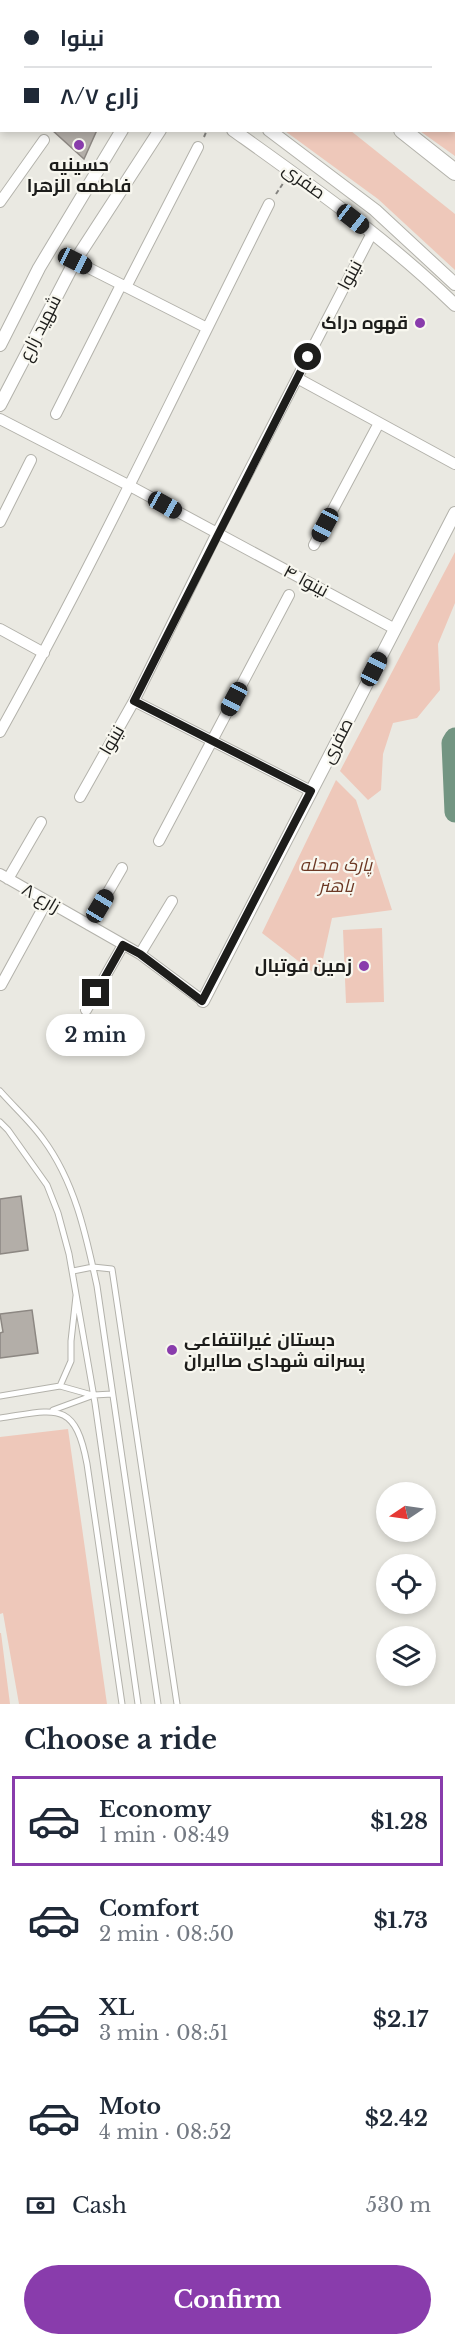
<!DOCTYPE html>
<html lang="en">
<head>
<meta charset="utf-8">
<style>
  :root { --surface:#fff; --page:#f2f2f3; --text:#1f2937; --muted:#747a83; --line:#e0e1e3; --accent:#893cac }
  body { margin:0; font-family:"Libre Baskerville",Cairo,serif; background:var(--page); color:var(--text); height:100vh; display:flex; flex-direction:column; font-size:22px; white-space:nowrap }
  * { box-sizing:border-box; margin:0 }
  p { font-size:20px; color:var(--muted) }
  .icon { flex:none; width:33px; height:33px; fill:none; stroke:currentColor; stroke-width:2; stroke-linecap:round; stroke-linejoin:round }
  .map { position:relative; height:1704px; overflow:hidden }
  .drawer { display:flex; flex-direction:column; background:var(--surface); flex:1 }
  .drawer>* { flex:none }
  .guide { position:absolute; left:0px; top:0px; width:456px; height:132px; box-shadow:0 3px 9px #0003; display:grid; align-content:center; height:132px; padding:0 24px; background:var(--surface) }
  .needle { width:39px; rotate:257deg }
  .fabs { position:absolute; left:376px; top:1482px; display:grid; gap:12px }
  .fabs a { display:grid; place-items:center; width:60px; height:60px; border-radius:50%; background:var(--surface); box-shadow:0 3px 9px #0003; font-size:30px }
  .end { position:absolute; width:27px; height:27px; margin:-14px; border:8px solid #1d1d1b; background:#fff; box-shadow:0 0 0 3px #fff }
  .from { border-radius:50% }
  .bubble { position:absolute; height:42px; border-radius:21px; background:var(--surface); box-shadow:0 3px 9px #0003; font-size:20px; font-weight:700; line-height:42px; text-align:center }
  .car { position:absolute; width:18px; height:36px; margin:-18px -9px; border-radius:8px; box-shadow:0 0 4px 2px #0007; background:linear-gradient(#222 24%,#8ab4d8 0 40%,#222 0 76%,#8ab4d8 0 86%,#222 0) }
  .guide b { display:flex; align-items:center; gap:21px; height:57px; font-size:22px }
  .guide b+b { border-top:2px solid var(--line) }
  .guide i { width:15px; height:15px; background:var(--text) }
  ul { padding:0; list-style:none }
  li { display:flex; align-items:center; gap:18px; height:90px; margin:0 12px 9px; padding:0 12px; border:3px solid transparent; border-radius:0px }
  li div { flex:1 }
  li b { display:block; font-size:22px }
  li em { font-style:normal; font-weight:700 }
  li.active { border-color:var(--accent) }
  li>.icon { width:54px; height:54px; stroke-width:1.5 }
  h2 { padding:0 24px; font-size:27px; line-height:72px }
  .pay { display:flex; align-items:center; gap:15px; height:66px; padding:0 24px; font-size:22px }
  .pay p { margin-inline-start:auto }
  .cta { display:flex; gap:12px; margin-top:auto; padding:12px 24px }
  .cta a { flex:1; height:69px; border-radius:36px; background:var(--accent); color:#fff; font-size:24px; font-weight:700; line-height:69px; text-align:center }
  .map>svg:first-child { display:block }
</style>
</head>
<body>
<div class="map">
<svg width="455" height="1704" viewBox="0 0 455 1704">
  <rect width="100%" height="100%" fill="#eae9e2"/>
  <!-- green -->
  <path fill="#eec8ba" d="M19 0H165L168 1 21 2Z
    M243 0H367L369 1 245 2Z
    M455 71V156L420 131 454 130Z
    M285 131H351L455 214V270L378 199Z
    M455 552V603L438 644 440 690 417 718 393 723 383 754 381 790 368 800 340 771Z
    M336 780 356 800 392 910 332 918 319 977 262 933Z
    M382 928 384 1002 346 1003 343 930Z
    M68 1429 107 1704H19L3 1613 0 1614V1437Z
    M0 1633H1L10 1704H0Z"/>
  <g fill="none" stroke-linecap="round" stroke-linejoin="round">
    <!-- river -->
    <path stroke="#739582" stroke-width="21" d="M455 738 452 743 455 812"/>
  </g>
  <!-- building -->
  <path fill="#b3aea8" stroke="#8c8782" stroke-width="1.5" d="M52 130H97L84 159Z
    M21 1196 28 1250 0 1254V1199Z
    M32 1310 38 1353 0 1358V1333L3 1332 0 1314Z"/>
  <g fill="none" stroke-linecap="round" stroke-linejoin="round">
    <!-- service casing -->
    <g stroke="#b3b2ab" stroke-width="7">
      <path id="service" d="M0 1091C14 1107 31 1122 43 1139 75 1182 86 1235 97 1286L158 1704
        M0 1122 8 1130 47 1185 58 1213 69 1254 95 1403 138 1704
        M73 1271 93 1267 112 1269 177 1704
        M60 1386 92 1395
        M0 1396 60 1386 71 1361V1341L76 1296
        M53 1410 94 1395 112 1394
        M0 1418C55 1410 75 1399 87 1464L122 1704"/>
    </g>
    <!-- minor casing -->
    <g stroke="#b3b2ab" stroke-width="12">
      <path id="minor" d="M0 202 44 140
        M75 261 207 328
        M126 287 198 147
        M297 378 455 464
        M56 414 121 285
        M0 419 130 486 395 629
        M0 522 31 460
        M314 545 379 423
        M0 629 44 653
        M134 701 311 791
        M0 732C96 560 180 381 269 204
        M80 797 134 701 217 533 372 233
        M159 841 289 595
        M0 874 140 954 203 1001
        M8 879 41 822
        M89 925 122 868
        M140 954 172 901
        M1 985 47 901
        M86 1010 123 945"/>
    </g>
    <!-- tertiary casing -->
    <g stroke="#b3b2ab" stroke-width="14">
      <path id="tertiary" d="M0 0 3 2
        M233 130C310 185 387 239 455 305
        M269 130 375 210 455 284
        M0 345 39 268 122 130
        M0 405 75 261 160 130
        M203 1001 455 513"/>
    </g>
    <!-- trunk casing -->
    <g stroke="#b3b2ab" stroke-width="18">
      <path id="trunk" d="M204 0 206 2
        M397 0 399 2
        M454 42 455 43
        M402 130 455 172"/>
    </g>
    <!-- path -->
    <path stroke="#858480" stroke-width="2" stroke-dasharray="4.5 3" stroke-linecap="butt" d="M310 2 311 0
      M204 137 207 130
      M276 194 284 182"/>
    <!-- service -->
    <use href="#service" stroke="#fff" stroke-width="5"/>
    <!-- minor -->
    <use href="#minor" stroke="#fff" stroke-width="10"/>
    <!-- tertiary -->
    <use href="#tertiary" stroke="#fff" stroke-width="12"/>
    <!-- trunk -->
    <use href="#trunk" stroke="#fff" stroke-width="16"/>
  </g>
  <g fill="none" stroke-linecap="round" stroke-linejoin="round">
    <!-- route -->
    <path stroke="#1d1d1b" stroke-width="8" d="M96 993 123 945 140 954 202 1001 311 791 134 701 308 357"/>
  </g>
  <!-- markers -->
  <g fill="#893cac" stroke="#f8f7ef" stroke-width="2">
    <circle cx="79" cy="145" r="6"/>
    <circle cx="420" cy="323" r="6"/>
    <circle cx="364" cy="966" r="6"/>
    <circle cx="172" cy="1350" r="6"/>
  </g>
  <g text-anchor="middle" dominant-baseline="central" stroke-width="4.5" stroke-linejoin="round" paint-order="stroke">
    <!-- poi labels -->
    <g font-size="18" font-weight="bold" fill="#1d1d1b" stroke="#f8f7ef" text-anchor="end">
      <text x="79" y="165" text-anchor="middle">حسینیه<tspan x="79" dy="21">فاطمه الزهرا</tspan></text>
      <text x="408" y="323">قهوه دراک</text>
      <text x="352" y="966">زمین فوتبال</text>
      <text x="184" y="1340" text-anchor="start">دبستان غیرانتفاعی<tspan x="184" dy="21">پسرانه شهدای صاایران</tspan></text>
    </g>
    <!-- street labels -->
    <g font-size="18" fill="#1d1d1b" stroke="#f8f7ef">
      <text transform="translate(304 181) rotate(36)">صفری</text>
      <text transform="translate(350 275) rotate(-62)">نینوا</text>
      <text transform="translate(40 328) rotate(-63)">شهید زارع</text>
      <text transform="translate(306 581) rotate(28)">۴ نینوا</text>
      <text transform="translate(112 740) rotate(-60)">نینوا</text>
      <text transform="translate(337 741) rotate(-63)">صفری</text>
      <text transform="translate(41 898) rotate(30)">۸ زارع</text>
    </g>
    <!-- park labels -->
    <g font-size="18" font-style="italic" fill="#6c3925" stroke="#f8f7ef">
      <text x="336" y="865">پارک محله<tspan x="336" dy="21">باهنر</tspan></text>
    </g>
  </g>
</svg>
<div class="fabs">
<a><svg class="needle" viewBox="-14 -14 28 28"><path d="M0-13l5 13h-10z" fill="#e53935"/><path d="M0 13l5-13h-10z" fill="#747a83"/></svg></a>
<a><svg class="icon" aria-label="locate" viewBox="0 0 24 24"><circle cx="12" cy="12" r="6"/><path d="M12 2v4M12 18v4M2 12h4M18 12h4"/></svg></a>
<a><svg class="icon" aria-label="layers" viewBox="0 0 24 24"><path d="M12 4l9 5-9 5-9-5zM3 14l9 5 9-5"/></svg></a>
</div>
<i class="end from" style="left:308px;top:357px"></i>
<i class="end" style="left:96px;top:993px"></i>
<div class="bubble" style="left:46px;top:1014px;width:99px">2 min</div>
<i class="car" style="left:353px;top:219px;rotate:128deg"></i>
<i class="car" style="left:75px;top:261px;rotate:117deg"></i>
<i class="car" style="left:165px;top:505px;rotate:119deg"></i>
<i class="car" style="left:325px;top:525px;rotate:208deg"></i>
<i class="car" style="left:374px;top:669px;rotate:27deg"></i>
<i class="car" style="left:234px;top:699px;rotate:208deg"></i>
<i class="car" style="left:100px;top:906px;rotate:31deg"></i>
<div class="guide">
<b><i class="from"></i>نینوا</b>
<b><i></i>۸/۷ زارع</b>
</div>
</div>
<section class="drawer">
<h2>Choose a ride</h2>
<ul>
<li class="active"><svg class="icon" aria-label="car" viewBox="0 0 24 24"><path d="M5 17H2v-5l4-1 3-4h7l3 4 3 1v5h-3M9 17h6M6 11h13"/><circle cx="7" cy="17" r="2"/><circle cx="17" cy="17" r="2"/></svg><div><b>Economy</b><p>1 min · 08:49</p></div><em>$1.28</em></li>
<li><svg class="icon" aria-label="car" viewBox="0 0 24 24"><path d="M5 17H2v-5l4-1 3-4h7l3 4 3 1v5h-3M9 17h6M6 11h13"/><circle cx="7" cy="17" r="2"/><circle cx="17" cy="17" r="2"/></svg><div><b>Comfort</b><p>2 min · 08:50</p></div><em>$1.73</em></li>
<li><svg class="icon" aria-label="car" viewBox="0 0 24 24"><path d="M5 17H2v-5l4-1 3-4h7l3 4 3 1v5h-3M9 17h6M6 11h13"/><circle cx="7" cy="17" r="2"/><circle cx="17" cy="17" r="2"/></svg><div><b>XL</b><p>3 min · 08:51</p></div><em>$2.17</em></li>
<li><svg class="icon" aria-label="car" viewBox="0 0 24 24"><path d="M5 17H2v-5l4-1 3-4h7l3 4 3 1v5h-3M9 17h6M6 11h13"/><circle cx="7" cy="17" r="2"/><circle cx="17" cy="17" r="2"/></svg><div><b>Moto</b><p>4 min · 08:52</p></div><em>$2.42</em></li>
</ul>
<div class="pay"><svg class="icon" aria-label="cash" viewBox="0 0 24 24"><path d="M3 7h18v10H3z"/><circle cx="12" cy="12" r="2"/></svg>Cash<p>530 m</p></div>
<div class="cta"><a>Confirm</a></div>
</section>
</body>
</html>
